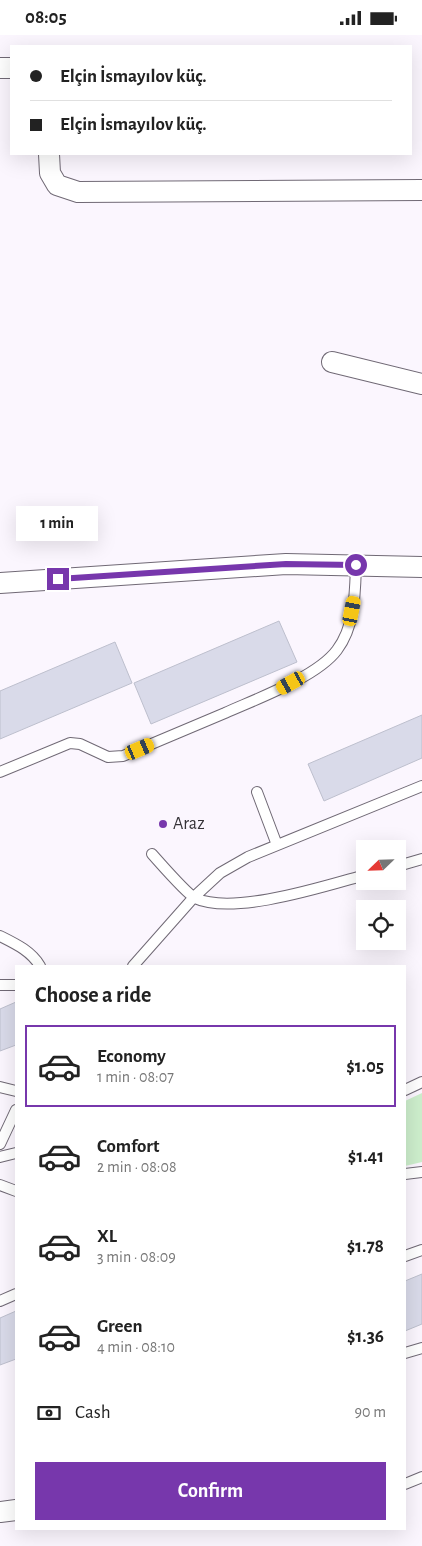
<!DOCTYPE html>
<html lang="en">
<head>
<meta charset="utf-8">
<style>
  :root { --surface:#fff; --page:#f6f6f6; --text:#222; --muted:#767676; --line:#e0e0e0; --accent:#7737ac }
  body { margin:0; font-family:"Alegreya Sans",sans-serif; background:var(--page); color:var(--text); height:100vh; display:flex; flex-direction:column; font-size:19px; white-space:nowrap }
  * { box-sizing:border-box; margin:0 }
  p { font-size:16px; color:var(--muted) }
  .icon { flex:none; width:28px; height:28px; fill:none; stroke:currentColor; stroke-width:2; stroke-linecap:round; stroke-linejoin:round }
  .map { position:relative; flex:1; overflow:hidden }
  .side { position:absolute; left:15px; top:930px; width:391px; height:565px; display:flex; flex-direction:column; background:var(--surface); border-radius:0px; box-shadow:0 5px 20px #0002 }
  .side>* { flex:none }
  .top-card { position:absolute; left:10px; top:10px; width:402px; height:110px; border-radius:0px; box-shadow:0 5px 20px #0002; display:grid; align-content:center; height:110px; padding:0 20px; background:var(--surface) }
  .needle { width:32px; rotate:247deg }
  .fabs { position:absolute; left:356px; top:805px; display:grid; gap:10px }
  .fabs a { display:grid; place-items:center; width:50px; height:50px; border-radius:0px; background:var(--surface); box-shadow:0 5px 20px #0002; font-size:25px }
  .end { position:absolute; width:22px; height:22px; margin:-11px; border:6px solid #7737ac; background:#fff; box-shadow:0 0 0 2px #fff }
  .from { border-radius:50% }
  .bubble { position:absolute; height:35px; border-radius:0px; background:var(--surface); box-shadow:0 5px 20px #0002; font-size:16px; font-weight:700; line-height:35px; text-align:center }
  .car { position:absolute; width:15px; height:30px; margin:-15px -8px; border-radius:6px; box-shadow:0 0 4px 1px #0007; background:linear-gradient(#f5c518 24%,#345 0 40%,#f5c518 0 76%,#345 0 86%,#f5c518 0) }
  .top-card b { display:flex; align-items:center; gap:18px; height:48px; font-size:19px }
  .top-card b+b { border-top:1px solid var(--line) }
  .top-card i { width:12px; height:12px; background:var(--text) }
  ul { padding:0; list-style:none }
  li { display:flex; align-items:center; gap:15px; height:82px; margin:0 10px 8px; padding:0 10px; border:2px solid transparent; border-radius:0px }
  li div { flex:1 }
  li b { display:block; font-size:19px }
  li em { font-style:normal; font-weight:700 }
  li.current { border-color:var(--accent) }
  li>.icon { width:45px; height:45px; stroke-width:1.5 }
  h2 { padding:0 20px; font-size:22px; line-height:60px }
  .pay { display:flex; align-items:center; gap:12px; height:55px; padding:0 20px; font-size:19px }
  .pay p { margin-inline-start:auto }
  .cta { display:flex; gap:10px; margin-top:auto; padding:10px 20px }
  .cta a { flex:1; height:58px; border-radius:0px; background:var(--accent); color:#fff; font-size:20px; font-weight:700; line-height:58px; text-align:center }
  .status { display:flex; justify-content:space-between; align-items:center; height:35px; padding:0 25px; background:var(--surface); direction:ltr }
  .status svg { height:14px; fill:currentColor }
  .map>svg:first-child { display:block }
</style>
</head>
<body>
<div class="status"><b>08:05</b><svg viewBox="0 0 49 12"><path d="M0 12V9h3v3zM5 12V6h3v6zM10 12V3h3v9zM15 12V0h3v12zM26 1h20v11H26zM47 4h2v5h-2z"/></svg></div>
<div class="map">
<svg width="422" height="1511" viewBox="0 0 422 1511">
  <rect width="100%" height="100%" fill="#fbf6fe"/>
  <!-- green -->
  <path fill="#cdeecc" d="M422 1058V1127L405 1131V1066Z"/>
  <!-- building -->
  <path fill="#d9dae9" stroke="#bdbfcd" d="M279 586 297 627 151 689 134 648Z
    M115 607 132 648 0 704V656Z
    M422 680V723L324 766 308 729Z
    M16 967V1010L0 1016V974Z
    M422 1239V1289L405 1296V1246Z
    M16 1276V1324L0 1330V1283Z"/>
  <g fill="none" stroke-linecap="round" stroke-linejoin="round">
    <!-- service casing -->
    <g stroke="#706975" stroke-width="12">
      <path id="service" d="M0 737 70 708 80 709 108 722 123 721C157 707 191 692 225 678 256 664 317 642 337 615 355 591 355 559 356 530
        M257 757 277 810
        M152 819C161 829 186 858 195 863 233 881 325 851 365 840
        M398 831 422 824
        M0 901C16 909 31 916 40 931
        M133 931 194 862 220 838 248 822 422 751
        M0 950H16
        M0 1052 16 1056
        M405 1055 422 1047
        M0 1109 16 1075
        M0 1122 16 1118
        M405 1139 422 1137
        M0 1150 16 1156
        M405 1221 422 1215
        M0 1266 16 1259
        M405 1318 422 1313
        M405 1449 422 1442"/>
    </g>
    <!-- minor casing -->
    <g stroke="#706975" stroke-width="22">
      <path id="minor" d="M0 33H11
        M49 119 50 138 57 150 78 157 422 155
        M332 327 422 349
        M0 548 286 529 422 532
        M0 1477 16 1475"/>
    </g>
    <!-- service -->
    <use href="#service" stroke="#fff" stroke-width="10"/>
    <!-- minor -->
    <use href="#minor" stroke="#fff" stroke-width="20"/>
  </g>
  <g fill="none" stroke-linecap="round" stroke-linejoin="round">
    <!-- route -->
    <path stroke="#7737ac" stroke-width="6" d="M58 544 286 529 356 530"/>
  </g>
  <!-- markers -->
  <circle fill="#7737ac" stroke="#fbf6fe" stroke-width="2" cx="163" cy="789" r="5"/>
  <g text-anchor="middle" dominant-baseline="central" stroke-width="4.5" stroke-linejoin="round" paint-order="stroke">
    <!-- poi labels -->
    <g font-size="18" fill="#353237" stroke="#fbf6fe" text-anchor="start">
      <text x="173" y="789">Araz</text>
    </g>
  </g>
</svg>
<div class="fabs">
<a><svg class="needle" viewBox="-14 -14 28 28"><path d="M0-13l5 13h-10z" fill="#e53935"/><path d="M0 13l5-13h-10z" fill="#767676"/></svg></a>
<a><svg class="icon" aria-label="locate" viewBox="0 0 24 24"><circle cx="12" cy="12" r="6"/><path d="M12 2v4M12 18v4M2 12h4M18 12h4"/></svg></a>
</div>
<i class="end from" style="left:356px;top:530px"></i>
<i class="end" style="left:58px;top:544px"></i>
<div class="bubble" style="left:16px;top:471px;width:82px">1 min</div>
<i class="car" style="left:352px;top:576px;rotate:11deg"></i>
<i class="car" style="left:291px;top:648px;rotate:241deg"></i>
<i class="car" style="left:140px;top:714px;rotate:67deg"></i>
<div class="top-card">
<b><i class="from"></i>Elçin İsmayılov küç.</b>
<b><i></i>Elçin İsmayılov küç.</b>
</div>
<section class="side">
<h2>Choose a ride</h2>
<ul>
<li class="current"><svg class="icon" aria-label="car" viewBox="0 0 24 24"><path d="M5 17H2v-5l4-1 3-4h7l3 4 3 1v5h-3M9 17h6M6 11h13"/><circle cx="7" cy="17" r="2"/><circle cx="17" cy="17" r="2"/></svg><div><b>Economy</b><p>1 min · 08:07</p></div><em>$1.05</em></li>
<li><svg class="icon" aria-label="car" viewBox="0 0 24 24"><path d="M5 17H2v-5l4-1 3-4h7l3 4 3 1v5h-3M9 17h6M6 11h13"/><circle cx="7" cy="17" r="2"/><circle cx="17" cy="17" r="2"/></svg><div><b>Comfort</b><p>2 min · 08:08</p></div><em>$1.41</em></li>
<li><svg class="icon" aria-label="car" viewBox="0 0 24 24"><path d="M5 17H2v-5l4-1 3-4h7l3 4 3 1v5h-3M9 17h6M6 11h13"/><circle cx="7" cy="17" r="2"/><circle cx="17" cy="17" r="2"/></svg><div><b>XL</b><p>3 min · 08:09</p></div><em>$1.78</em></li>
<li><svg class="icon" aria-label="car" viewBox="0 0 24 24"><path d="M5 17H2v-5l4-1 3-4h7l3 4 3 1v5h-3M9 17h6M6 11h13"/><circle cx="7" cy="17" r="2"/><circle cx="17" cy="17" r="2"/></svg><div><b>Green</b><p>4 min · 08:10</p></div><em>$1.36</em></li>
</ul>
<div class="pay"><svg class="icon" aria-label="cash" viewBox="0 0 24 24"><path d="M3 7h18v10H3z"/><circle cx="12" cy="12" r="2"/></svg>Cash<p>90 m</p></div>
<div class="cta"><a>Confirm</a></div>
</section>
</div>
</body>
</html>
